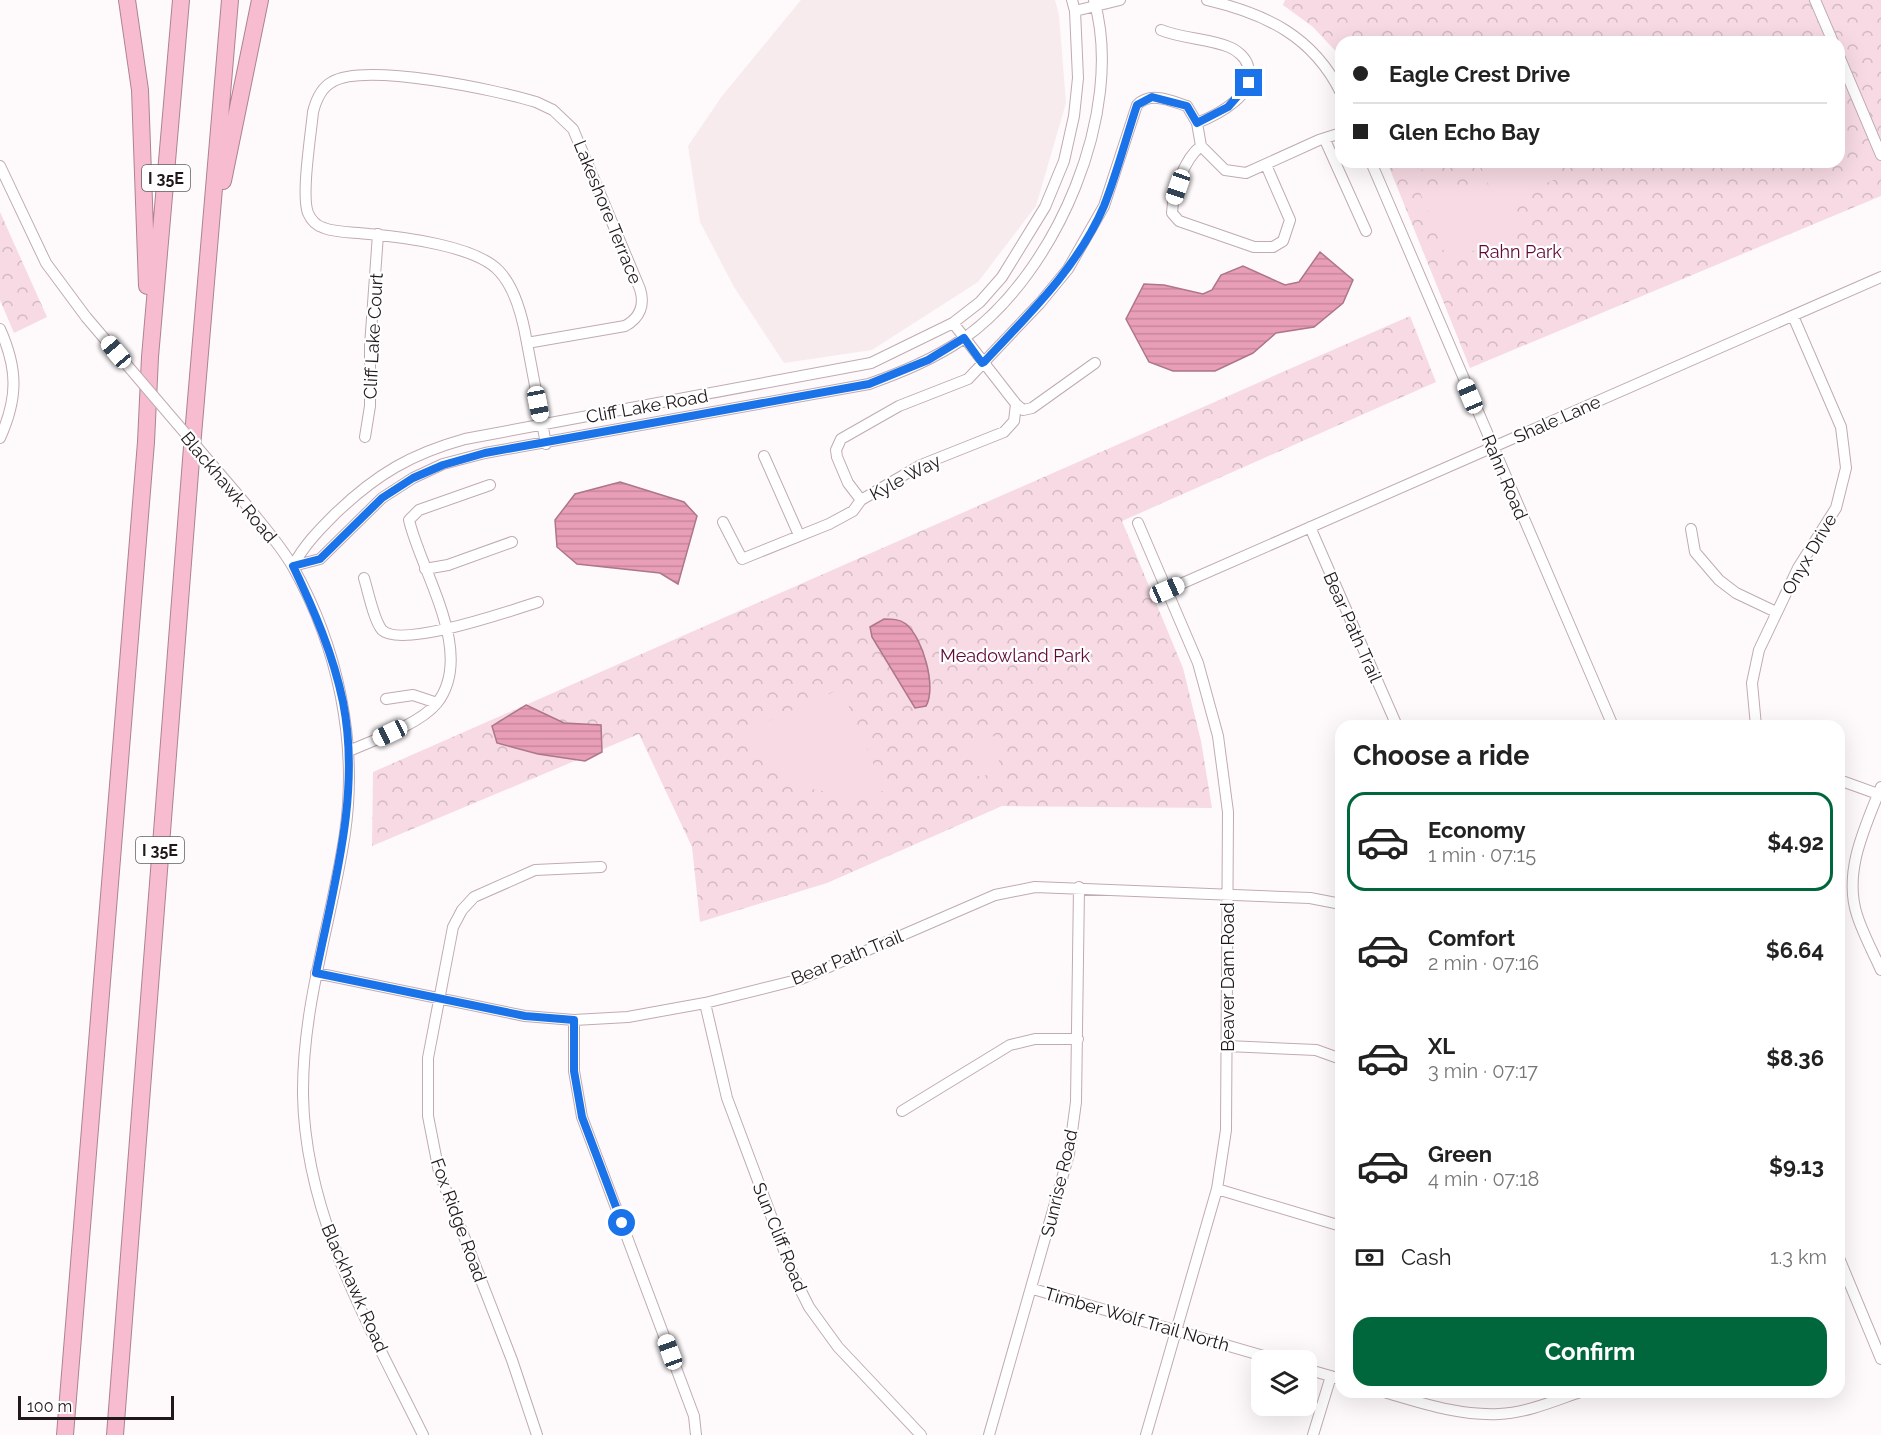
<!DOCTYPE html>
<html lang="en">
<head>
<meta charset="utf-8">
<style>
  :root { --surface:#fff; --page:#f2f2f2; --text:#222; --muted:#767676; --line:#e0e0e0; --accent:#00673d }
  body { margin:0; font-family:Raleway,sans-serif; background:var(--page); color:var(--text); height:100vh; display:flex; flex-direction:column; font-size:22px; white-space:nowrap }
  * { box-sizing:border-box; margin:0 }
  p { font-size:20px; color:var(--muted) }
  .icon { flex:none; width:33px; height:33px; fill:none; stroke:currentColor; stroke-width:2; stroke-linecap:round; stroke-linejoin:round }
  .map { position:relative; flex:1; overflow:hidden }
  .side { position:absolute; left:1335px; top:720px; width:510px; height:678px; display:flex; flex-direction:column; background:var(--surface); border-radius:18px; box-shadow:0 6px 24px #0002 }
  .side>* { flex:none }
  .banner { position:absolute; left:1335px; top:36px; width:510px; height:132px; border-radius:18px; box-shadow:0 6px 24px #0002; display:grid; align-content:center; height:132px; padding:0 18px; background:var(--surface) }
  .buttons { position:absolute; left:1251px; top:1350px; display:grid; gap:12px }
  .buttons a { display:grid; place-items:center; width:66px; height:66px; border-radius:12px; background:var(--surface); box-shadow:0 6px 24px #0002; font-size:30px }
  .scale { position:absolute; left:18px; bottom:15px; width:156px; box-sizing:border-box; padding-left:6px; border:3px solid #20181a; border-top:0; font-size:16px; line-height:21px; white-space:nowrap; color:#20181a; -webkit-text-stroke:4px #fff; paint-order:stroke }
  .end { position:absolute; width:27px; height:27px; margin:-14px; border:8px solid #1a73e8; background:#fff; box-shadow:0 0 0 3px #fff }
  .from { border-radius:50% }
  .car { position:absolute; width:18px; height:36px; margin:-18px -9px; border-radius:8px; box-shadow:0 0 4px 2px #0007; background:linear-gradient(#fff 24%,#345 0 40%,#fff 0 76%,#345 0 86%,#fff 0) }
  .banner b { display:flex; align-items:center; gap:21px; height:57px; font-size:22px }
  .banner b+b { border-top:2px solid var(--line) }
  .banner i { width:15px; height:15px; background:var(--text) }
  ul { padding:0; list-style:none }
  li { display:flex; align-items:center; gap:18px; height:99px; margin:0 12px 9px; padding:0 6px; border:3px solid transparent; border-radius:18px }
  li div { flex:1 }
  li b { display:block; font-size:22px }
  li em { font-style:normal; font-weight:700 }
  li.active { border-color:var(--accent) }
  li>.icon { width:54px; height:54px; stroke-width:1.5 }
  h2 { padding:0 18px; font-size:27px; line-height:72px }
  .pay { display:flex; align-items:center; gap:15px; height:66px; padding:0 18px; font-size:22px }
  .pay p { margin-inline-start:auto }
  .primary-button { display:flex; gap:12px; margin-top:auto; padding:12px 18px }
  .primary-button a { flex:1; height:69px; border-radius:18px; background:var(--accent); color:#fff; font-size:24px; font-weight:700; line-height:69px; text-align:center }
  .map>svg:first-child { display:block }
</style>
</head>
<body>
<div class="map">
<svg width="1881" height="1435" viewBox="0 0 1881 1435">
  <defs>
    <pattern id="park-crowns" width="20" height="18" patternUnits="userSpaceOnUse" patternTransform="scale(1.5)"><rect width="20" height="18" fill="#f7dae3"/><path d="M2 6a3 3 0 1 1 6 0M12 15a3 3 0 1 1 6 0" fill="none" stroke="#d3bac2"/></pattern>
    <pattern id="water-rules" width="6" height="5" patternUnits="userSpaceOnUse" patternTransform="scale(1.5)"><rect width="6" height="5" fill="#e99eb8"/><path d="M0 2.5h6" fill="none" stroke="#c8879e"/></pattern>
  </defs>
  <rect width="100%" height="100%" fill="#fefafb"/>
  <!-- built -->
  <path fill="#f7ebee" d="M801 0H1055L1059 15 1066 103 1036 206 978 282 872 350 784 363 734 287 700 222 688 146 722 96Z"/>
  <!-- park -->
  <path fill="url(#park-crowns)" d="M1285 0H1881V196L1470 368 1387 162H1839V42H1341V57L1313 27 1283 5Z
    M0 212 47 317 14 333 0 300Z
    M1410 316 1436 382 1122 521 1183 668 1201 741 1212 808 1002 806 827 883 700 922 692 847 639 734 372 846 373 772Z"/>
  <!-- garden -->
  <path fill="#f7dae3" d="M1408 162H1433L1414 176Z
    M1479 162H1558L1563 176 1498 204 1522 231 1456 258 1445 254 1419 190C1453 186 1467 183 1496 202Z
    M836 691 843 693 885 791C840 795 800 796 765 763 757 755 750 742 743 732Z
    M997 736 1000 774 978 776 975 738Z"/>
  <!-- water -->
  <path fill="url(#water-rules)" stroke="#ad7689" stroke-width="1.5" d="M1320 252 1353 280 1343 303 1314 327 1276 333 1253 353 1215 371H1173L1149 362 1126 319 1144 284 1164 285 1203 294 1212 290 1221 275 1243 266 1285 285 1299 282Z
    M620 482 684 502 697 516 678 584 660 573 577 564 557 547 555 520 575 494Z
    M884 619C892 619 900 619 906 624 923 638 937 688 926 706L915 708 872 637 870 627Z
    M526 705 564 723 601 725 602 752 585 761 538 754 497 743 492 726Z"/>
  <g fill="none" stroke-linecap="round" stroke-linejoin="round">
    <!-- minor casing -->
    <g stroke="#c0abb1" stroke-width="12">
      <path id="minor" d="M1207 0C1266 14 1313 36 1341 93
        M1815 0 1833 42
        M1075 11 1120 0
        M1161 30C1183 39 1207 38 1229 47 1237 50 1246 58 1248 66 1259 94 1217 115 1197 123
        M1839 56 1881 155
        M1325 140 1366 231
        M1201 146C1184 159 1173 192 1172 213L1179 221 1254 247H1273L1283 241 1290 220 1266 165
        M1371 162 1613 726
        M0 166 46 263 86 317
        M0 329C18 369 18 398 0 438
        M527 343 625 326C640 318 645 305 640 289L573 129 553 110 536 102C497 90 365 62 332 82 321 88 316 100 313 112 311 134 301 195 308 213 311 220 317 226 324 228 337 233 355 232 369 234 403 237 476 246 499 271 516 289 523 319 527 343L546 444
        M1016 404 1023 410 1032 408 1095 363
        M365 437 370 406V346L378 234
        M764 456 799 535
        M861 500 848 483 837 457 836 450 841 439 899 406 968 379 1040 303 1068 269 1104 206 1137 105C1151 91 1171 101 1187 106L1197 123 1201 146 1225 170 1246 173 1319 140 1341 133
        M249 508C264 527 281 546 293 567 338 647 358 742 345 833 332 920 302 1005 303 1095 305 1218 370 1327 423 1435
        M723 522 742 559 829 524 853 511 861 500 921 465 1004 432 1014 421 1016 404 953 323
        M1138 523 1198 663 1218 736 1228 812 1226 1130 1217 1189 1146 1435
        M1310 527 1397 726
        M1691 529 1695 552 1719 580 1736 593 1776 612
        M293 566 320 559 382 498 413 478 443 464 485 453 869 384C902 372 934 359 963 339 1056 274 1126 111 1094 0
        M293 566C304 545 319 530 336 513 377 474 411 454 465 439L871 363 953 323 980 302 1002 277 1045 207 1064 161 1074 116 1078 78 1075 11 1072 0
        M425 569 448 565 512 542
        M364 578C368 591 374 621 382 630 401 649 513 610 538 602
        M1167 590 1881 277
        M386 699 413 695 437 703
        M1756 726 1752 683 1759 650 1798 568 1836 508 1846 468 1841 427 1793 316
        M349 751C374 740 420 724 437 703 476 653 421 572 409 520L419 510 490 485
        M1839 780 1881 795
        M1881 787C1865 827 1843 872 1857 915 1863 934 1873 952 1881 970
        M316 973 525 1016 574 1020 628 1017 705 1003 801 979 995 895 1035 887 1310 898 1341 904
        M705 1003 727 1098 794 1277 809 1307 838 1347 921 1435
        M574 1020V1071L582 1117 694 1416 696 1435
        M1227 1046 1316 1050 1341 1059
        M902 1111 1010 1045 1035 1039H1078
        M1217 1189 1341 1226
        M1839 1258 1881 1359
        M1033 1289 1277 1360
        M1306 1369 1341 1379
        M1384 1392C1422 1403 1459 1416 1499 1414 1526 1413 1554 1401 1580 1392
        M537 1435 512 1360 439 1172 428 1116V1058L453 927 462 910 474 897 535 870 601 867
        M989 1435 1069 1154 1076 1102 1079 887
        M1313 1435 1331 1376"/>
    </g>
    <!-- highway casing -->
    <g stroke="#ac8390" stroke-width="18">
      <path id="highway" d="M127 0 140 90 147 286
        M223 181 260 0
        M65 1435 146 442 150 357 181 0
        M115 1435 192 447 230 0"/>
    </g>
    <!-- minor -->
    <use href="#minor" stroke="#fff" stroke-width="10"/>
    <!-- highway -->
    <use href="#highway" stroke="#f8bcd0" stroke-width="16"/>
    <!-- minor-bridge casing -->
    <g stroke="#c0abb1" stroke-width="12" stroke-linecap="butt">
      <path id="minor-bridge" d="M86 317 249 508"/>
    </g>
    <!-- minor-bridge -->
    <use href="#minor-bridge" stroke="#fff" stroke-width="10"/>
  </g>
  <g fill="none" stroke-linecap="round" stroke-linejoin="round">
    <!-- route -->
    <path stroke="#1a73e8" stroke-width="8" d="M622 1223 582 1117 574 1071V1020L525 1016 316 973C334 884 361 793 343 702 333 654 314 610 293 566L320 559 382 498 413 478 443 465 485 453 869 384 928 360 964 338 982 363 984 362C1029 314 1078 267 1104 206 1117 173 1126 138 1137 105L1152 97 1187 106 1197 123 1228 107 1249 83"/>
  </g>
  <g text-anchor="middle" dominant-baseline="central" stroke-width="4.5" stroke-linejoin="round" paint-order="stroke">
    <!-- shield labels -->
    <g fill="#fff" stroke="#635d5f" stroke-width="1.5">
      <rect x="142" y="165" width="48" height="26" rx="4.5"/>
      <rect x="136" y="837" width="48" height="26" rx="4.5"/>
    </g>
    <g font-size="16" font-weight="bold" fill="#20181a">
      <text x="166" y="178">I 35E</text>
      <text x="160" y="850">I 35E</text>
    </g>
    <!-- street labels -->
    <g font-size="18" fill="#20181a" stroke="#fff">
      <text transform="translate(608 212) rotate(68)">Lakeshore Terrace</text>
      <text transform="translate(373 336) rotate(-87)">Cliff Lake Court</text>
      <text transform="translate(647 406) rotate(-10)">Cliff Lake Road</text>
      <text transform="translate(1557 419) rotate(-24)">Shale Lane</text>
      <text transform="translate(905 477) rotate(-28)">Kyle Way</text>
      <text transform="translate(1505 477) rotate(67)">Rahn Road</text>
      <text transform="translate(229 487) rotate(50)">Blackhawk Road</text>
      <text transform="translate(1809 554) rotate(-60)">Onyx Drive</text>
      <text transform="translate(1353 627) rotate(66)">Bear Path Trail</text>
      <text transform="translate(847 957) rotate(-22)">Bear Path Trail</text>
      <text transform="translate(1227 977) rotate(-90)">Beaver Dam Road</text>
      <text transform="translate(1059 1183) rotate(-77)">Sunrise Road</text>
      <text transform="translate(459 1220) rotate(70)">Fox Ridge Road</text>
      <text transform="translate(780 1237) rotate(68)">Sun Cliff Road</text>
      <text transform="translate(355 1288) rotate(66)">Blackhawk Road</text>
      <text transform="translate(1137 1319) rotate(16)">Timber Wolf Trail North</text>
    </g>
    <!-- park labels -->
    <g font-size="18" fill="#610735" stroke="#fff">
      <text x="1520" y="251">Rahn Park</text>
      <text x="1015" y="655">Meadowland Park</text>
    </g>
  </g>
</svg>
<div class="buttons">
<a><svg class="icon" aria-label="layers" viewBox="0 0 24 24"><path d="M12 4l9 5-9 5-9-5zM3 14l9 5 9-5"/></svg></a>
</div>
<div class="scale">100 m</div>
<i class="end from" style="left:622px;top:1223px"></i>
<i class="end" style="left:1249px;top:83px"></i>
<i class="car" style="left:1178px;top:187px;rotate:199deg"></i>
<i class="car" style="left:116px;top:352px;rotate:320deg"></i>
<i class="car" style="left:1470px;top:396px;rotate:337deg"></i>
<i class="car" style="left:538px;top:404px;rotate:169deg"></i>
<i class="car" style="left:1167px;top:590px;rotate:66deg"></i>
<i class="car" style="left:390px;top:733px;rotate:245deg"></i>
<i class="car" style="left:670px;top:1352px;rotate:340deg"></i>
<div class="banner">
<b><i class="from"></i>Eagle Crest Drive</b>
<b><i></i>Glen Echo Bay</b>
</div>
<section class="side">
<h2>Choose a ride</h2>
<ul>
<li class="active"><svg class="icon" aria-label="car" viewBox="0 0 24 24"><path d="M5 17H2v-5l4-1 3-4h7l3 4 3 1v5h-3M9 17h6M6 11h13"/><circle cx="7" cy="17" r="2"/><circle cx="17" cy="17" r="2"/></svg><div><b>Economy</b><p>1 min · 07:15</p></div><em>$4.92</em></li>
<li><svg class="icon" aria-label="car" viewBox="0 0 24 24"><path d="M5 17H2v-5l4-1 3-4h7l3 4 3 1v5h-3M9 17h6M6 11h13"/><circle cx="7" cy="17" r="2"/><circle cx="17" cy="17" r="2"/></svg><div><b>Comfort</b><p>2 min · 07:16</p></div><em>$6.64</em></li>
<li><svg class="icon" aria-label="car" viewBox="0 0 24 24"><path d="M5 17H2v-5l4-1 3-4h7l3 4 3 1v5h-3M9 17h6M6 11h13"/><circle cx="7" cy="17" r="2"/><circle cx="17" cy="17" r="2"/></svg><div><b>XL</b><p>3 min · 07:17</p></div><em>$8.36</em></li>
<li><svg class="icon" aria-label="car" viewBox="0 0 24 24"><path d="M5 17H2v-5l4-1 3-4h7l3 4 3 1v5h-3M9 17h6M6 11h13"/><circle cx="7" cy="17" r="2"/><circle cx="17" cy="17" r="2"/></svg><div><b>Green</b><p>4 min · 07:18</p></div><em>$9.13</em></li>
</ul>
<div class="pay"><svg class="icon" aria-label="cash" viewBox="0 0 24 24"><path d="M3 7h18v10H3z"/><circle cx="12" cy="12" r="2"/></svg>Cash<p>1.3 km</p></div>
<div class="primary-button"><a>Confirm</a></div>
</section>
</div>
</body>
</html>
